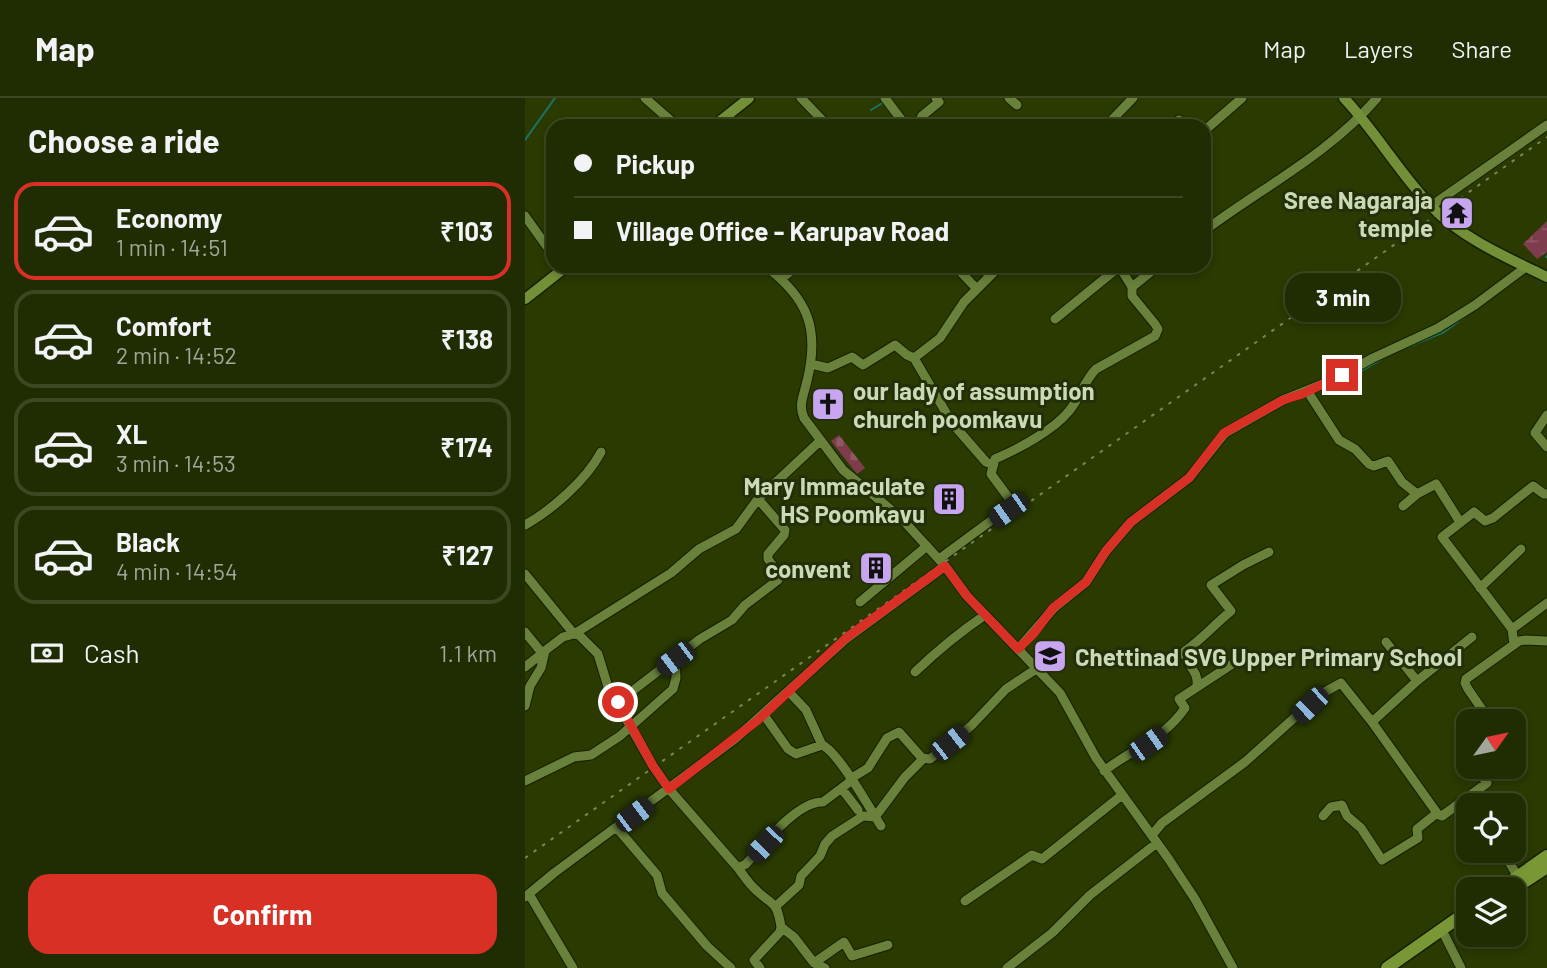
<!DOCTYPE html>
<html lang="en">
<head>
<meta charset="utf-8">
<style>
  :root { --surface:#202c01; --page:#2d3810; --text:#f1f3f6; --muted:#a2a799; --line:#3d4823; --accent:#d93025 }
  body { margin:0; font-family:Barlow,sans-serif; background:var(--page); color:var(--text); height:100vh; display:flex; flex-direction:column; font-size:26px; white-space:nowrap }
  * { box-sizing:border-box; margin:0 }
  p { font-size:23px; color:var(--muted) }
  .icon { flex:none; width:38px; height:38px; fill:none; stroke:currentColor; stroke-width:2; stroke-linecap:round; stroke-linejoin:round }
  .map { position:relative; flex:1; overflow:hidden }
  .side { display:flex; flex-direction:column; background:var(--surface); width:525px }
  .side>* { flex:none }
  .hud { position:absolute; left:21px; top:21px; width:665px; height:154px; border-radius:21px; box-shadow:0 4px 10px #0003,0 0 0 2px var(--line); display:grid; align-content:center; height:154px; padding:0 28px; background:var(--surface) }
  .needle { width:46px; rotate:57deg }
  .tools { position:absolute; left:931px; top:611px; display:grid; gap:14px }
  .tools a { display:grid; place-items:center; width:70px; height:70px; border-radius:14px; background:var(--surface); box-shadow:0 4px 10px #0003,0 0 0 2px var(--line); font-size:35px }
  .end { position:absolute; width:32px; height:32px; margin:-16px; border:9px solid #d93025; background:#fff; box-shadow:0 0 0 4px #fff }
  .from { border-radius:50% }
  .bubble { position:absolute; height:49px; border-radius:21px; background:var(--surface); box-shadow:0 4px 10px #0003,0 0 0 2px var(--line); font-size:23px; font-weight:700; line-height:49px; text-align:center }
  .car { position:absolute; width:21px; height:42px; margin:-21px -10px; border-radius:9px; box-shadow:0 0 5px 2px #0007; background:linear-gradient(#222 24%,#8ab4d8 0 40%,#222 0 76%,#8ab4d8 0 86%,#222 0) }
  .hud b { display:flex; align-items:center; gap:24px; height:66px; font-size:26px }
  .hud b+b { border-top:2px solid var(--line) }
  .hud i { width:18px; height:18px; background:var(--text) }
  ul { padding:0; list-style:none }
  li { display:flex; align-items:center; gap:21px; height:98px; margin:0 14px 10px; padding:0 14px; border:4px solid var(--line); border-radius:21px }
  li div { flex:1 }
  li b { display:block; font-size:26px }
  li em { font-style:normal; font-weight:700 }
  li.current { border-color:var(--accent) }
  li>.icon { width:63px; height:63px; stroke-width:1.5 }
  h2 { padding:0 28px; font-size:32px; line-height:84px }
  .pay { display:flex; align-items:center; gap:18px; height:77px; padding:0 28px; font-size:26px }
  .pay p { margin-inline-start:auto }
  .primary-button { display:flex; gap:14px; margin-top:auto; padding:14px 28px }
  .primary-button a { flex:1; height:80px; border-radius:21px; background:var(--accent); color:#fff; font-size:28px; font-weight:700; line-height:80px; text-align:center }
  header { display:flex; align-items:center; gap:42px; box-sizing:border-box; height:98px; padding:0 35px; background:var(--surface); border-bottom:2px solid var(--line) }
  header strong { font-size:33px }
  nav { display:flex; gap:38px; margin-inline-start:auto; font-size:24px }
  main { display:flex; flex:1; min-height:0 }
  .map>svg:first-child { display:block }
</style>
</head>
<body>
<header>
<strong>Map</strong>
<nav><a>Map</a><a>Layers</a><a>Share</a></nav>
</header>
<main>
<section class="side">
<h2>Choose a ride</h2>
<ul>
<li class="current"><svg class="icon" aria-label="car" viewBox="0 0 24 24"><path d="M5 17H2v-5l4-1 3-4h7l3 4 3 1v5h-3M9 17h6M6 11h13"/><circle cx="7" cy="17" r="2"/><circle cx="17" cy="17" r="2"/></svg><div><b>Economy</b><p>1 min · 14:51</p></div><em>₹103</em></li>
<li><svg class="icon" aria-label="car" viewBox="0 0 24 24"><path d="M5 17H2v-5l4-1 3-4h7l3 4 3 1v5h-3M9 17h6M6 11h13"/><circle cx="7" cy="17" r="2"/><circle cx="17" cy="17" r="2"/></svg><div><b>Comfort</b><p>2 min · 14:52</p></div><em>₹138</em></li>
<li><svg class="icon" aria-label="car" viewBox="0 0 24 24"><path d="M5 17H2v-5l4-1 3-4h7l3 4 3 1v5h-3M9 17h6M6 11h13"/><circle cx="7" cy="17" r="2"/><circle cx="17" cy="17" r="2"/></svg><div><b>XL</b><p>3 min · 14:53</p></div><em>₹174</em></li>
<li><svg class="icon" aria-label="car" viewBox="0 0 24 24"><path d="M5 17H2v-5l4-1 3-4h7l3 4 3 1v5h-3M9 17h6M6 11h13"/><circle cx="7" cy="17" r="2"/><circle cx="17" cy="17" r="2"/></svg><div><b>Black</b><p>4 min · 14:54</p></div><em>₹127</em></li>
</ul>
<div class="pay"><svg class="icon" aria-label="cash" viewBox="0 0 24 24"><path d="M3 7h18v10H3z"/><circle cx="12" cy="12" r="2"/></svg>Cash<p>1.1 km</p></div>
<div class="primary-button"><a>Confirm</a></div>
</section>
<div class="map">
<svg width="1022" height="870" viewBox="0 0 1022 870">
  <defs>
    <pattern id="wetland-marsh" width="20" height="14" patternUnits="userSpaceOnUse" patternTransform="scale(1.75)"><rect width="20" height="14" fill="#7e3c4d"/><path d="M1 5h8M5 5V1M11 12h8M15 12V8" fill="none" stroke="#8f5864"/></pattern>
    <pattern id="cemetery-stones" width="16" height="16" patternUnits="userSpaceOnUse" patternTransform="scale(1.75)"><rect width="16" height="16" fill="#7e3c4d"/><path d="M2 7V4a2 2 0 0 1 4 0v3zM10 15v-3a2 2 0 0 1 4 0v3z" fill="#8f5864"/></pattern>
  </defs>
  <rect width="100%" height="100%" fill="#2a3a01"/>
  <!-- wetland -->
  <path fill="url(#wetland-marsh)" d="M1022 123V154L1012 161 998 146Z"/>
  <!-- cemetery -->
  <path fill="url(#cemetery-stones)" d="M314 337 340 370 332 376 306 343Z"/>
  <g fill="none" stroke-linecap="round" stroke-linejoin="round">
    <!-- stream -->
    <path stroke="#19736a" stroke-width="2" d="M346 12 359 4
      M0 42 30 0
      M1021 159 1022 158
      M873 253 919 234 945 215
      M817 284 859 260"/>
    <!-- minor casing -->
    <g stroke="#152000" stroke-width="11">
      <path id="minor" d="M120 0 152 28
        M276 0 303 28
        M360 0 381 28
        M484 0 492 7
        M654 22 660 28
        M395 28 393 26 397 18 414 4 411 0
        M581 28 608 0
        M679 33 717 0
        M26 54 28 56
        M906 108 1022 27
        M0 118 28 157
        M679 133C738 89 804 56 852 0
        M240 168C283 200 295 231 282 283 279 297 273 307 279 320L318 372 376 420 420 468 442 498 535 595 571 660 643 760 670 801 708 870
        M430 168 452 191
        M456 168 464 177
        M256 181 272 168
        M607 189 633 168
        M530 221 594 169
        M389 260 427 325 461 364 467 366
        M286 266 303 270 327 259 338 267 370 247 382 257 389 260 415 240 439 204 475 168
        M783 294 814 342 830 351 844 366 849 368 863 363 877 384 892 396 911 386 935 424
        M1022 317 1010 335 1022 349
        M878 408 892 396
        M0 427C27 412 61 382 76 354
        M414 461 486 408V403L466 376 470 361C493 351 529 332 544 313 555 300 559 283 571 271L630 238 633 231 630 226 607 198V189L594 168
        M0 476 49 536 146 475 174 451 211 431 233 401 295 343
        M955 490 996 451
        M335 504 402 448
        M987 531 917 439 949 414 960 423 968 420 1008 388 1019 396H1022
        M0 534 17 555 38 539 49 536 54 537 73 556 83 589 128 668 144 691 213 770 221 766C237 748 272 703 298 704L326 683
        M861 544 892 583
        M989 547 987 531 1022 505
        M493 551 529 510 561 484 581 453 606 424 664 380 700 335 758 302 808 282 848 260 913 230 950 207 1001 169
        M0 569 20 553
        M390 574C412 553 435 534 460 517
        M672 588C674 571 659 567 660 553 677 541 690 526 706 513L686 487 718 467 744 454
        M264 594 281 612 297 647C313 653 345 711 356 728
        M93 604 175 541 207 522 220 507 253 482V475L243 461V456L259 437 260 432 233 401
        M0 608 5 588 16 570 20 553
        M239 617 263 651 271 656 297 647
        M965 623 943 591 940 585 941 581 994 543 1001 542 1022 543
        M847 624 892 583 947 539
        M579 673C607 651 639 641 660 610L654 601 718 559
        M325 681 343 670 362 640 374 634 397 660 405 661 446 628 481 591 511 571
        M0 683 49 659 66 657 95 638 148 591 151 580 150 561
        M317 691 333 712
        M912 716 917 718 962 685 953 673 959 668
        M92 730 132 777 137 795 182 848 206 870
        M627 737 637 725 720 664 796 596 816 585 847 624 912 715 892 731 893 740 857 762 836 730 822 718 817 707 806 709 798 718
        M977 752 993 779
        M213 770C219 778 224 786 232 793 248 808 252 803 256 829L269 839 289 865 300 870
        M4 796 48 870
        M0 799 29 775 210 641 322 540 420 468
        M440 803 507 757 517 761 597 697
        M250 809 274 787 276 778 295 758 300 746 307 738 338 718 350 719 380 679 399 660
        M920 838 936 870
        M289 865 319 844 327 858 363 847
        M235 870 229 862 255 834 256 829
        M482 870 527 835 565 797 632 745"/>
    </g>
    <!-- major casing -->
    <g stroke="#152000" stroke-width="13">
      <path id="major" d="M819 0C851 34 875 76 907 109 938 141 983 160 1022 179
        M189 28 224 0
        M0 201 42 168"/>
    </g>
    <!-- highway casing -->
    <g stroke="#152000" stroke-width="15">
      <path id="highway" d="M993 788 1022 769
        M975 791 1022 758
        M862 870 943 813"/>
    </g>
    <!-- minor -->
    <use href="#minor" stroke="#69813b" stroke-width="9"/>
    <!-- major -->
    <use href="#major" stroke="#738f37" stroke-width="10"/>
    <!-- highway -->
    <use href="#highway" stroke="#799835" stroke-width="12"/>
    <!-- rail -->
    <path stroke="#788759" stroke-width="2" stroke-dasharray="3.5 7" stroke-linecap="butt" d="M0 760 1022 39"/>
  </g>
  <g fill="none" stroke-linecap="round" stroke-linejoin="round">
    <!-- route -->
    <path stroke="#d93025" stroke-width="9" d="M93 604 128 668 144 691 233 622 321 540 420 468 442 498 493 551 509 535 528 510 561 484 581 453 606 424 664 380 699 335 758 302 777 296 817 277"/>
  </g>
  <!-- icons -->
  <defs>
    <g id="temple-square" transform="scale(1.75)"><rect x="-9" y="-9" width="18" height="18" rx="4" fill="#c7a6ef" stroke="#232f09"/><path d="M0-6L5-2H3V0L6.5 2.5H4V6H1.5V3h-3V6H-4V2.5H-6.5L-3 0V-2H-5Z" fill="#111"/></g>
    <g id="church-square" transform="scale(1.75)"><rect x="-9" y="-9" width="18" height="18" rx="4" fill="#c7a6ef" stroke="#232f09"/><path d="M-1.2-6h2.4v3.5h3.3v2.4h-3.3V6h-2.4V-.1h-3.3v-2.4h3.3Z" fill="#111"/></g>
    <g id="building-square" transform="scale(1.75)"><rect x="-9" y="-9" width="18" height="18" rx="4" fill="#c7a6ef" stroke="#232f09"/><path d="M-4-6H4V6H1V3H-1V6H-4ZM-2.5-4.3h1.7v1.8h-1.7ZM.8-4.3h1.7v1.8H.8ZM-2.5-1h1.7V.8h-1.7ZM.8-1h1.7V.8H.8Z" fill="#111"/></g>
    <g id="school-square" transform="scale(1.75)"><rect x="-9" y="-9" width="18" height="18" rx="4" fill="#c7a6ef" stroke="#232f09"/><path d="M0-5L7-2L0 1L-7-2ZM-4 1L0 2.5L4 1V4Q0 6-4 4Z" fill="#111"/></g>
  </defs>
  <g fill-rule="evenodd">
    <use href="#temple-square" x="932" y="115"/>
    <use href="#church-square" x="303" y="306"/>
    <use href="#building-square" x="424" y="401"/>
    <use href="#building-square" x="351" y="470"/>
    <use href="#school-square" x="525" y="558"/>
  </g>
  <g text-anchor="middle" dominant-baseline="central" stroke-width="6" stroke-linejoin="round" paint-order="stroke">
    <!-- poi labels -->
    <g font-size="24" font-weight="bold" fill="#cbd9b6" stroke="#232f09" text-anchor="end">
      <text x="908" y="101">Sree Nagaraja<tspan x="908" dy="28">temple</tspan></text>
      <text x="328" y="292" text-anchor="start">our lady of assumption<tspan x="328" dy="28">church poomkavu</tspan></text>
      <text x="400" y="387">Mary Immaculate<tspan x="400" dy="28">HS Poomkavu</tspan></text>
      <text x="326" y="470">convent</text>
      <text x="550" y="558" text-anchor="start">Chettinad SVG Upper Primary School</text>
    </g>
  </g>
</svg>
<div class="tools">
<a><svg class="needle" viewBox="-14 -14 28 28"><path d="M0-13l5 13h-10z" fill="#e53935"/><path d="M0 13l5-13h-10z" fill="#a2a799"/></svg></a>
<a><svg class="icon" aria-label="locate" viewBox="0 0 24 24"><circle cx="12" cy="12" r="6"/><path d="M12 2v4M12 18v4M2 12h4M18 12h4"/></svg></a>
<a><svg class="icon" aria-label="layers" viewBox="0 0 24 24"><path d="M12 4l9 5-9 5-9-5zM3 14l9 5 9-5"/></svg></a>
</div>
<i class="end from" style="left:93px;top:604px"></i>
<i class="end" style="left:817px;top:277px"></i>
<div class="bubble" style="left:760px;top:175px;width:116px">3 min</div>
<i class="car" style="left:483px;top:412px;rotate:235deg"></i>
<i class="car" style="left:150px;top:561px;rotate:233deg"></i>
<i class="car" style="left:785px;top:607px;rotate:226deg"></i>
<i class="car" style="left:425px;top:645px;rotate:52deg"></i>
<i class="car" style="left:623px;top:646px;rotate:55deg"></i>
<i class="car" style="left:109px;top:717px;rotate:53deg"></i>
<i class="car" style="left:240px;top:746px;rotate:224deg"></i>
<div class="hud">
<b><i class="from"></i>Pickup</b>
<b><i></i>Village Office - Karupav Road</b>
</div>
</div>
</main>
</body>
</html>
